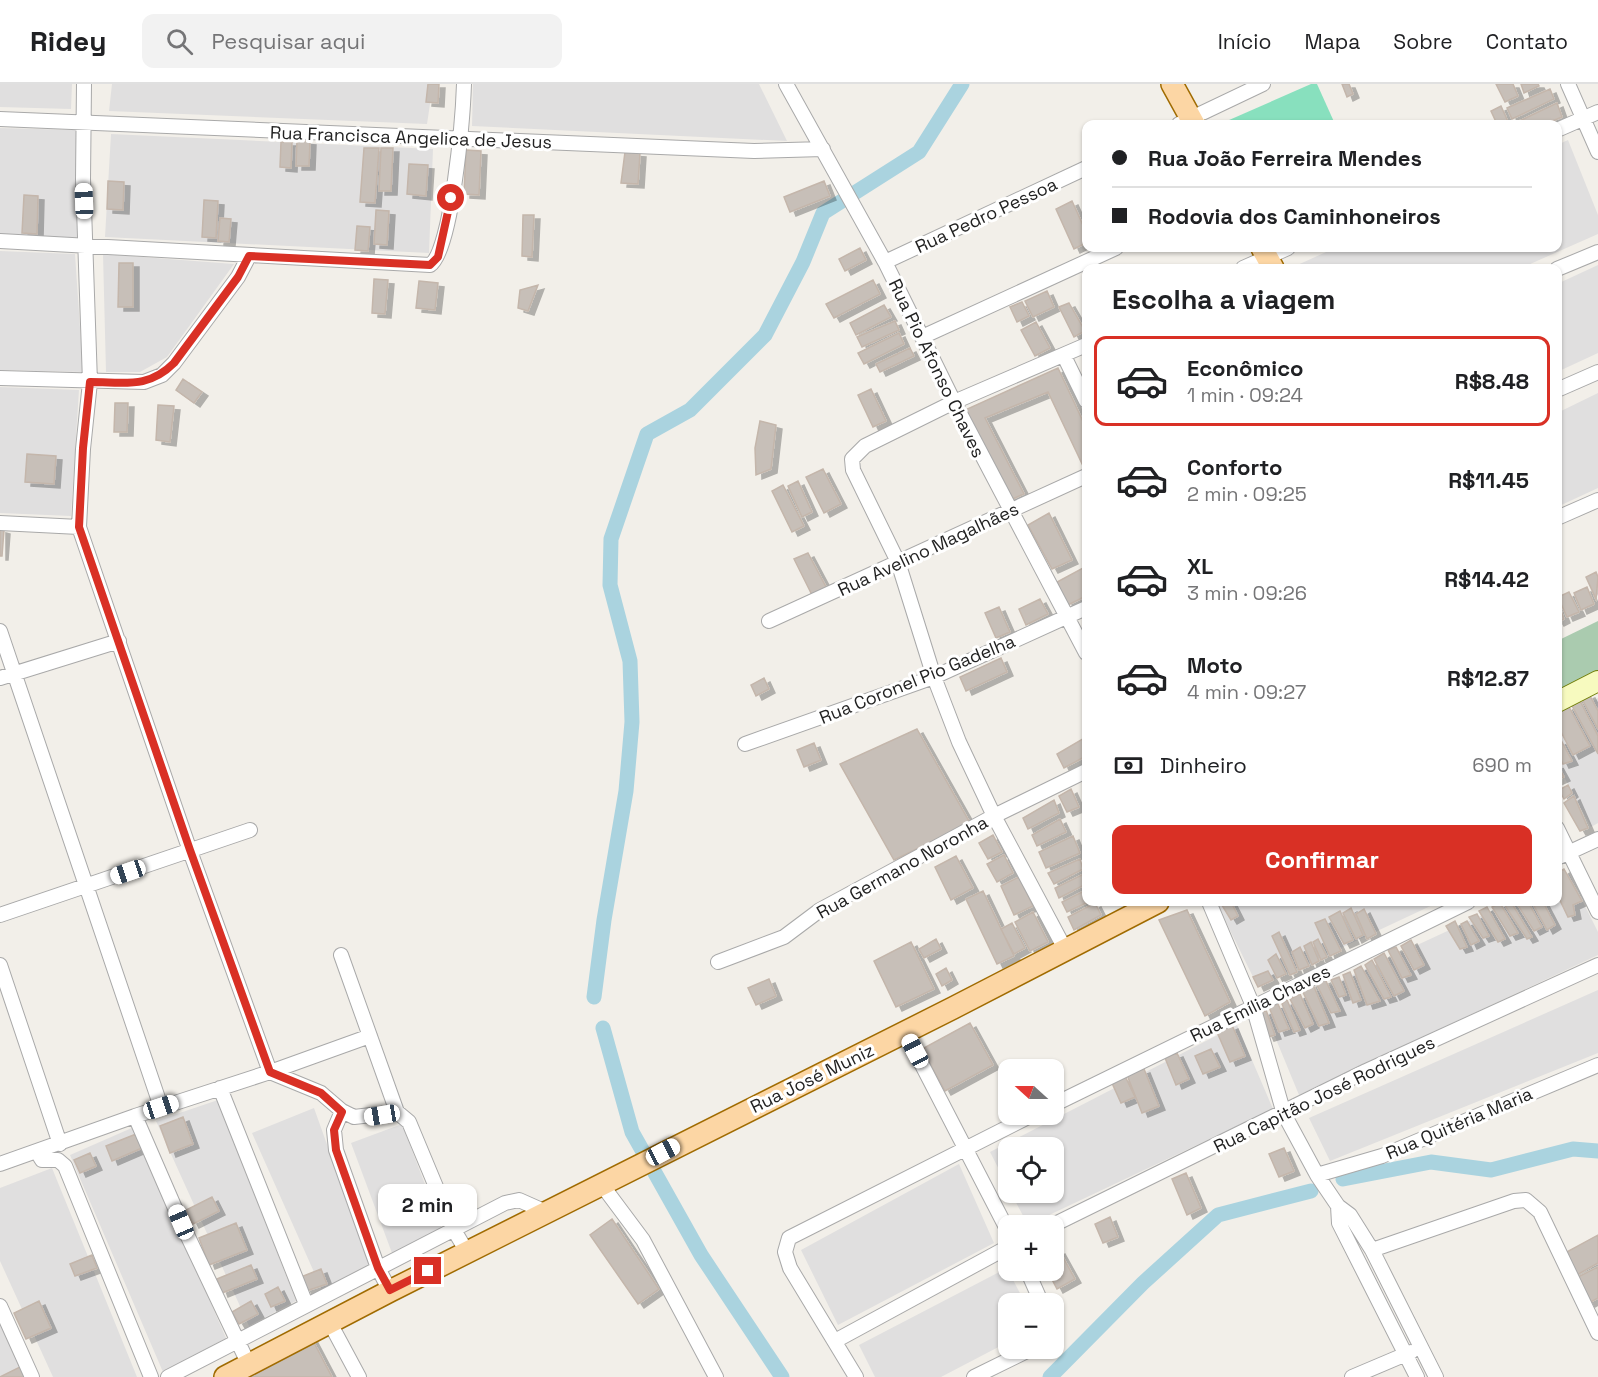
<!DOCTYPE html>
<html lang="pt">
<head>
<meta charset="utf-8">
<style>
  :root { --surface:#fff; --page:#f2f2f2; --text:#202124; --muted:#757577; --line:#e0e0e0; --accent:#d93025 }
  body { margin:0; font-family:"Space Grotesk",sans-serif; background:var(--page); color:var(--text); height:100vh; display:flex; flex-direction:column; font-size:22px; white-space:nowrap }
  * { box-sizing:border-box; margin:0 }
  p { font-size:20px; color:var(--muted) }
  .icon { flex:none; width:33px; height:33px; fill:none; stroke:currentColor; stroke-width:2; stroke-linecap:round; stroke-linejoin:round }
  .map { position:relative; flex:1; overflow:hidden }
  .panel { position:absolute; left:1082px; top:180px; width:480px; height:642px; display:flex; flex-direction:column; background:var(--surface); border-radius:12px; box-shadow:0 2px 4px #0004 }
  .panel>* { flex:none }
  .banner { position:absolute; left:1082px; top:36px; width:480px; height:132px; border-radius:12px; box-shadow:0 2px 4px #0004; display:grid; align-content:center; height:132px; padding:0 30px; background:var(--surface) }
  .needle { width:39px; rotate:291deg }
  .tools { position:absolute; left:998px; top:975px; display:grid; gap:12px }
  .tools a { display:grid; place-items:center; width:66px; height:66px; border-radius:12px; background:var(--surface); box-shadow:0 2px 4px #0004; font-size:30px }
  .end { position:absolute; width:27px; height:27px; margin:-14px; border:8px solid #d93025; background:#fff; box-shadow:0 0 0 3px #fff }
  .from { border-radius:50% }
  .bubble { position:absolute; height:42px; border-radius:12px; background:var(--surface); box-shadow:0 2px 4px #0004; font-size:20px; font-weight:600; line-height:42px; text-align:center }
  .car { position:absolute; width:18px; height:36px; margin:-18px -9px; border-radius:8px; box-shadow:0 0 4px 2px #0007; background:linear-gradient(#fff 24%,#345 0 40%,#fff 0 76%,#345 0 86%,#fff 0) }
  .banner b { display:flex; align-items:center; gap:21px; height:57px; font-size:22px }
  .banner b+b { border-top:2px solid var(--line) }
  .banner i { width:15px; height:15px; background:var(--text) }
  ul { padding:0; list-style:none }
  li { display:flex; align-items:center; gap:18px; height:90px; margin:0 12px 9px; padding:0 18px; border:3px solid transparent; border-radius:12px }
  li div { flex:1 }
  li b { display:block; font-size:22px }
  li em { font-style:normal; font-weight:600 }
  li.active { border-color:var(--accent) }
  li>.icon { width:54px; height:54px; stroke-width:1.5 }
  h2 { padding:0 30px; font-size:27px; line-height:72px }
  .pay { display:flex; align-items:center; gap:15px; height:66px; padding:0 30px; font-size:22px }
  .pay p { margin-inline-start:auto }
  .action { display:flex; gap:12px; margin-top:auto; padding:12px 30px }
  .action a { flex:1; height:69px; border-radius:12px; background:var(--accent); color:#fff; font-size:24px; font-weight:600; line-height:69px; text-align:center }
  header { display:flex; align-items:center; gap:36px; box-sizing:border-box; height:84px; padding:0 30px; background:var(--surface); border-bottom:2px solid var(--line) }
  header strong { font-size:28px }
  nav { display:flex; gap:33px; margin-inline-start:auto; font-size:21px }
  .search { width:420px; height:54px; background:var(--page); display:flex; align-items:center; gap:15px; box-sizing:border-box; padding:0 21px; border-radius:12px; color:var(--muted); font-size:22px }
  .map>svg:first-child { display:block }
</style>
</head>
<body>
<header>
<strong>Ridey</strong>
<div class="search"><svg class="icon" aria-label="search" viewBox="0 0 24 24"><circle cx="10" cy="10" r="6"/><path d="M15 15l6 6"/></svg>Pesquisar aqui</div>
<nav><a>Início</a><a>Mapa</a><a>Sobre</a><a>Contato</a></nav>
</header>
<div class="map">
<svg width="1598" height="1293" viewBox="0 0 1598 1293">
  <defs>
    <filter id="shadow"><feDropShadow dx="6" dy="4" stdDeviation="0" flood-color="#0004"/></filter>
  </defs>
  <rect width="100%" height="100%" fill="#f2efe9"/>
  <!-- residential -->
  <path fill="#e0dfdf" d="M0 0H72L71 25 0 23Z
    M112 0H433L427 40 109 27Z
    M473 0H759L787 57 472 42Z
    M0 44 76 46 78 154 0 151Z
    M111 50 433 65 429 169 105 153Z
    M1568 56 1598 131V150L1521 184 1293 183 1335 164H1557V61Z
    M0 167 75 170 83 288 0 286Z
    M103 170 234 180 167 273 140 288H106Z
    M1598 181V269L1557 288V200Z
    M0 303 79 306 71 432 0 429Z
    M1598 309V404L1557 423V329Z
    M1598 614V739L1591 743 1557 680V636Z
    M1569 790 1598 848V871L1299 1011 1266 931 1510 818H1557V796Z
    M1216 818H1439L1258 903Z
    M1598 906V969L1330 1077 1309 1034Z
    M1237 941 1273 1025 1028 1141 1011 1109 1053 1108V1064H1008V1103L990 1068Z
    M218 1016 296 1217 249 1242 156 1037Z
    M314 1024 370 1181 322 1206 252 1049Z
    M402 1040 442 1145 392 1169 351 1059Z
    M134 1043 226 1254 163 1288 70 1071Z
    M959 1080 994 1159 838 1241 801 1166Z
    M52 1084 137 1293H53L0 1177V1104Z
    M1007 1184 1025 1219 1008 1220V1258L941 1293H875L859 1261Z
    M0 1240 24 1293H0Z"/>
  <!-- cemetery -->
  <path fill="#aacbaf" d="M1598 537V588L1557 608V557Z"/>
  <!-- pitch -->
  <path fill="#88e0be" d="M1311 0H1317L1335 40H1220Z"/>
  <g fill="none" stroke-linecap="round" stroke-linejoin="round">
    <!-- canal -->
    <path stroke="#aad3df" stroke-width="15" d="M594 913 604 836 626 707 632 638 630 577 610 501 611 455 647 350 690 326 765 251 803 178 823 129 919 68 962 0
      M603 944 632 1048 701 1171 782 1293
      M1343 1095 1431 1078 1491 1086 1573 1065 1598 1067
      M1050 1293 1143 1199 1218 1131 1311 1107"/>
  </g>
  <!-- building -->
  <path fill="#c7bfb8" stroke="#c4b6ab" stroke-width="1.5" filter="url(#shadow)" d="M428 0H439L438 19 426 18Z
    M1342 0H1349L1353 10 1347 13Z
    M1496 0H1513L1518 12 1505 18Z
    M1521 0H1538L1539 2 1524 9Z
    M1550 5 1554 15 1512 35 1507 24Z
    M1557 19 1562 33 1545 40H1513Z
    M1501 22 1509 40H1497L1491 27Z
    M297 56 310 57 309 82H296Z
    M281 58H292L291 84 280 83Z
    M364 64H379L375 119 360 118Z
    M381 64H393L391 107H379Z
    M466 66 481 67 479 111 464 110Z
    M625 68 640 69 638 100 621 99Z
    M409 80 428 81 426 112 407 110Z
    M108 97 124 98 123 126 107 125Z
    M824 97 830 112 790 128 784 113Z
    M24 111 38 112 37 150 22 149Z
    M204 116 218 117 216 154 202 153Z
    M1072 117 1086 148V159L1074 165 1056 125Z
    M376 126 389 127 387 161 374 160Z
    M523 131H534L532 173 522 172Z
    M220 134 231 135 229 158 218 157Z
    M357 142 370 143 368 167 355 166Z
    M860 164 866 176 845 187 839 175Z
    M119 179H133V223H118Z
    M374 195 388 196 385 230 372 229Z
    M873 196 880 210 834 234 826 220Z
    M419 197 438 199 435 226 416 224Z
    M538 201 528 227 518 224 520 206Z
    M1047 207 1054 223 1033 233 1025 217Z
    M1022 218 1029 232 1017 238 1010 223Z
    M1069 219 1085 247 1074 253 1059 223Z
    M884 221 891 233 856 251 850 239Z
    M895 237 899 246 862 263 857 253Z
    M1036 238 1050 264 1035 272 1021 246Z
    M899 249 904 260 864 280 858 269Z
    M910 264 914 272 880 288 876 280Z
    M1058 284 1086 344V383L1084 384 1048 308 985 334 1024 410 1010 416 965 326Z
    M183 295 202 308 194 319 176 306Z
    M871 305 886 337 873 343 858 311Z
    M115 319H128L127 348H114Z
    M158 321 174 322 170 358 156 356Z
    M760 337 776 341 771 385 756 391 755 364Z
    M27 370 56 372 54 400 25 398Z
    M823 385 841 420 824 429 806 393Z
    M798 397 812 428 802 433 788 402Z
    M783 401 804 442 792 448 772 407Z
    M1049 429 1072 476 1052 485 1028 441Z
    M0 445 4 446 2 472H0Z
    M808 469 826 503 812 511 794 475Z
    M1083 484 1086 491V512L1068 521 1057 498Z
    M1596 488 1598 493 1596 515 1586 493Z
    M1587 503 1594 520 1581 526 1574 509Z
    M1569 508 1579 528 1567 533 1558 513Z
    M1040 515 1048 530 1026 541 1019 525Z
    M1557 516 1564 535 1558 538 1557 536Z
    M999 523 1010 548 996 554 985 529Z
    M1001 574 1007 588 966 607 960 593Z
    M764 594 769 605 756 612 751 601Z
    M1589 610 1598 627V645L1581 613Z
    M1578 613 1598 652V670L1570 618Z
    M1568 621 1590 662 1573 671 1557 640V629Z
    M917 645 970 739 894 776 840 680Z
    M1086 653V672L1064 684 1057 670Z
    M1561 656 1572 677 1563 680 1557 668V658Z
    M814 659 821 676 804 683 797 666Z
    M1557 680 1564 693 1557 696Z
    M1568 701 1572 709 1564 715 1559 706Z
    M1071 705 1079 723 1067 728 1059 712Z
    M1574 712 1588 744 1580 747 1564 719Z
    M1054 716 1059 729 1028 745 1023 734Z
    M1060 735 1066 748 1037 762 1032 751Z
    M993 751 1002 768 988 775 979 759Z
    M1073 752 1080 769 1046 784 1039 768Z
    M1004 771 1013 789 997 798 987 780Z
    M956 772 973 804 951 816 935 783Z
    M1080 775 1083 785 1054 800 1048 789Z
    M1564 785 1582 817 1573 821 1575 831 1568 833 1557 810V789Z
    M1086 789V800L1059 814 1055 804Z
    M1019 793 1033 822 1014 831 1001 802Z
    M1086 806 1088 818 1067 828 1062 818Z
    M983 807 1014 872 997 880 966 815Z
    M1220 818H1231L1238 832 1231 836Z
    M1511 818 1532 853 1527 855 1504 820Z
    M1516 818H1528L1542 843 1534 847Z
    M1532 818H1543L1555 841 1547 846Z
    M1095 819 1101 831 1074 846 1068 833Z
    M1500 819 1518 849 1510 852 1492 823Z
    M1487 823 1505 855 1498 858 1479 827Z
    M1351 824 1363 851 1356 855 1343 829Z
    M1364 825 1376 850 1367 855 1356 830Z
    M1187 826 1230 918 1205 932 1159 836Z
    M1340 827 1353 856 1344 860 1329 833Z
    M1033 828 1048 858 1030 867 1015 838Z
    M1477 830 1489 852 1483 854 1469 833Z
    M1325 835 1341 867 1330 872 1315 839Z
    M1455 837 1467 863 1460 865 1446 842Z
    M1467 837 1479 857 1471 861 1461 840Z
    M1012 839 1025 864 1014 870 1001 845Z
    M1279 848 1297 888 1290 891 1272 852Z
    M936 855 941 865 924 874 919 865Z
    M1318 855 1327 873 1321 876 1313 858Z
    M1411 856 1424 881 1414 886 1401 862Z
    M911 858 934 905 896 923 874 877Z
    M1311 858 1319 877 1312 881 1304 862Z
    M1300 863 1309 882 1299 886 1292 868Z
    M1396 863 1411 891 1402 894 1388 866Z
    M1384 869 1404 907 1394 912 1374 875Z
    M1276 870 1286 890 1277 894 1268 876Z
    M1372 876 1391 913 1384 915 1365 881Z
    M1361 882 1380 917 1367 921 1354 886Z
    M946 884 952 896 942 902 936 890Z
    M1268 887 1273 896 1258 903 1253 893Z
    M1350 888 1361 916 1353 919 1343 891Z
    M1339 893 1346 911 1339 913 1331 896Z
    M769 895 776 912 756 921 748 904Z
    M1325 895 1340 927 1331 929 1316 899Z
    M1312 898 1329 939 1319 942 1301 904Z
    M1300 910 1313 940 1305 944 1290 915Z
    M1287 916 1300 946 1294 948 1282 920Z
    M1278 920 1289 945 1279 948 1269 923Z
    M1266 926 1275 951 1268 953 1258 930Z
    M970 939 993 981 945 1007 922 965Z
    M1232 941 1245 972 1230 978 1217 948Z
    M1211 965 1220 983 1203 990 1195 972Z
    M1177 969 1189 995 1176 1001 1165 974Z
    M1144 985 1159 1022 1142 1029 1127 991Z
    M1125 992 1135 1013 1121 1019 1112 999Z
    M183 1033 193 1060 170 1069 160 1042Z
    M136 1050 142 1064 112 1077 106 1062Z
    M1284 1064 1294 1087 1279 1093 1269 1070Z
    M90 1069 96 1082 80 1089 74 1076Z
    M1186 1089 1201 1124 1187 1131 1172 1095Z
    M212 1113 219 1127 193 1140 186 1126Z
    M1110 1133 1118 1153 1103 1159 1095 1140Z
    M612 1135 659 1205 638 1220 590 1151Z
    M236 1139 247 1166 209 1181 199 1154Z
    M1598 1151V1179L1575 1192 1563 1170Z
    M1059 1166 1075 1195 1057 1205 1047 1186H1053V1170Z
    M92 1171 97 1184 75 1192 70 1180Z
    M251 1181 257 1195 222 1209 217 1195Z
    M1598 1183V1214L1589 1219 1576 1194Z
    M321 1185 327 1200 306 1207 301 1193Z
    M278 1203 285 1217 271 1223 265 1210Z
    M39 1217 51 1244 26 1255 14 1229Z
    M251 1217 258 1230 239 1240 232 1228Z
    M311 1253 332 1293H236Z
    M22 1282 27 1293H0Z"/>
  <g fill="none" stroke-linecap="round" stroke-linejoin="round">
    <!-- street casing -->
    <g stroke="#a9a9a9" stroke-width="16">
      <path id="street" d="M84 0 83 95 90 298 83 365 79 443 190 767 270 988 370 952
        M786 0 885 178 954 318 1086 569
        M1568 0 1598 68
        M0 35 754 67 823 65
        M1179 40 1263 0
        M1557 46 1598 28
        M0 157 430 181C452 168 463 30 464 0
        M885 178 1086 84
        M1243 184 1288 164
        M1557 185 1598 168
        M922 253 1116 164
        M1064 272 1086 317
        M0 294 144 298 162 291 174 279 238 193 249 172
        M1557 306 1598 288
        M1557 434 1598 416
        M0 439 79 443
        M769 537 1086 392
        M0 547 161 1023
        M0 594 119 557
        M745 660 934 593 1086 524
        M1557 744 1598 828
        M1557 774 1598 755
        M1209 818 1253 922 1284 1030 1317 1091 1338 1122 1350 1131 1372 1166 1436 1293
        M0 831 250 746
        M1065 865 994 732 959 658 934 593 898 478 853 386 852 375 865 362 954 318 1086 261
        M341 871 397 1028 409 1038 454 1146 467 1168
        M718 878 784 853 820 826 994 732 1086 687
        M0 881 60 1060
        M905 948 1008 1147
        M220 1004 306 1220
        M1053 1021 1468 818
        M342 1027 334 1046 336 1066 378 1184 390 1207
        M135 1032 181 1138 249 1281
        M37 1068 42 1076H58L65 1082 151 1293
        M0 1080 135 1032 270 988 321 1009 342 1027 354 1033 397 1028
        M1317 1091 1382 1072 1598 981
        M602 1101 643 1156 716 1293
        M1338 1122 1339 1139 1417 1293
        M1051 1142 1366 987 1598 881
        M1372 1166 1514 1117 1526 1116 1540 1128 1598 1249
        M1027 1186 1042 1220
        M0 1222 32 1293
        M330 1239 359 1293
        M835 1257 1008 1163
        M168 1293 505 1119 519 1116 546 1128
        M856 1293 790 1184 785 1168 789 1154 1034 1030
        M974 1293 1033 1264
        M1352 1293 1411 1268"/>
    </g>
    <!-- secondary casing -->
    <g stroke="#707d05" stroke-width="22">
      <path id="secondary" d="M1557 618 1598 597"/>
    </g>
    <!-- primary casing -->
    <g stroke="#a06b00" stroke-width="24">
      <path id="primary" d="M1172 0 1194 40
        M1262 164 1273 184
        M225 1293 390 1207 953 924 1158 818"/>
    </g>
    <!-- street -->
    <use href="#street" stroke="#fff" stroke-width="14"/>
    <!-- secondary -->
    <use href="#secondary" stroke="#f7fabf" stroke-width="20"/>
    <!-- primary -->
    <use href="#primary" stroke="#fcd6a4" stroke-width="21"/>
  </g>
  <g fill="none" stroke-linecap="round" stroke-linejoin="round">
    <!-- route -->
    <path stroke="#d93025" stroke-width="8" d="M428 1187 390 1206 378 1184 336 1066 334 1046 342 1028 321 1009 270 988 190 766 79 443 83 364 90 298C125 298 148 305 174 279L238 193 249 172 430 181 438 173 451 114"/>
  </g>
  <g text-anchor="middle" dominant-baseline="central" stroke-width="6" stroke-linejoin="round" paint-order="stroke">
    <!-- street labels -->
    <g font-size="18" fill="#222" stroke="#fff">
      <text transform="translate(411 53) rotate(2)">Rua Francisca Angelica de Jesus</text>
      <text transform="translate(986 131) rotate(-25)">Rua Pedro Pessoa</text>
      <text transform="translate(937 284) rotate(64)">Rua Pio Afonso Chaves</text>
      <text transform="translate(928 465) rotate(-25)">Rua Avelino Magalhães</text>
      <text transform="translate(917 595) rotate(-22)">Rua Coronel Pio Gadelha</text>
      <text transform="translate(902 783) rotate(-29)">Rua Germano Noronha</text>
      <text transform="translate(1260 919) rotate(-26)">Rua Emília Chaves</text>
      <text transform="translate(812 994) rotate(-26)">Rua José Muniz</text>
      <text transform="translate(1324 1010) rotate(-26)">Rua Capitão José Rodrigues</text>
      <text transform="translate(1459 1039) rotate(-23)">Rua Quitéria Maria</text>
    </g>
  </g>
</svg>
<div class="tools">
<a><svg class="needle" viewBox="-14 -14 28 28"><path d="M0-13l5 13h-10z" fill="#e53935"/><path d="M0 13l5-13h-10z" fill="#757577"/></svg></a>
<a><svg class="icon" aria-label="locate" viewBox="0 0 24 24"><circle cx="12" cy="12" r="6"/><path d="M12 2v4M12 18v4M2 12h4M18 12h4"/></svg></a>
<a>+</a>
<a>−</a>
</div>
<i class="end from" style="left:451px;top:114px"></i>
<i class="end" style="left:428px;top:1187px"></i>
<div class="bubble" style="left:378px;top:1100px;width:99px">2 min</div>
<i class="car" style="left:84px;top:117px;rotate:358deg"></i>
<i class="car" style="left:128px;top:788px;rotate:251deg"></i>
<i class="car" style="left:915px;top:967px;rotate:332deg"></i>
<i class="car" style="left:161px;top:1023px;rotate:72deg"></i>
<i class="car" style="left:382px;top:1031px;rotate:261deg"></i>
<i class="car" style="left:663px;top:1068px;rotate:62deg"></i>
<i class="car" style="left:181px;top:1138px;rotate:337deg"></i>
<div class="banner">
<b><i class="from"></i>Rua João Ferreira Mendes</b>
<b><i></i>Rodovia dos Caminhoneiros</b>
</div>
<section class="panel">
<h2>Escolha a viagem</h2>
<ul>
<li class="active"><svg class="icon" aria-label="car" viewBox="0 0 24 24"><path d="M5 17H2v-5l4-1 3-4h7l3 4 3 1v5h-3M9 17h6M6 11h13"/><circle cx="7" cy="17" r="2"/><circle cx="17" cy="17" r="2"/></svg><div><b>Econômico</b><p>1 min · 09:24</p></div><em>R$8.48</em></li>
<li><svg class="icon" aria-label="car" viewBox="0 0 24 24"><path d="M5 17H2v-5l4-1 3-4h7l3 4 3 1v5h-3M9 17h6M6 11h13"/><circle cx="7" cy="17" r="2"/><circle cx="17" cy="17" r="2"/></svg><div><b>Conforto</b><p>2 min · 09:25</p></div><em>R$11.45</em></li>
<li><svg class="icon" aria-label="car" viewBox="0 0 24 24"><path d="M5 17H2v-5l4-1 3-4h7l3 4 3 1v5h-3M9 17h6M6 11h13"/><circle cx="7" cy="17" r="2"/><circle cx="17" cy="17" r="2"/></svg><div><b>XL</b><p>3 min · 09:26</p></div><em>R$14.42</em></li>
<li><svg class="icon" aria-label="car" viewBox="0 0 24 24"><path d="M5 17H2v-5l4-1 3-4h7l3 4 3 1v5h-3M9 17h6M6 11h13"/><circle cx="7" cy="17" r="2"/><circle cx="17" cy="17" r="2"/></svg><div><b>Moto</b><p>4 min · 09:27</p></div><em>R$12.87</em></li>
</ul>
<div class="pay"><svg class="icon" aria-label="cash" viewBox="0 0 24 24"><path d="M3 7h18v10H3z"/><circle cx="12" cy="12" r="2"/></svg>Dinheiro<p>690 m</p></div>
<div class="action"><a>Confirmar</a></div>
</section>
</div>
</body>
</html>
